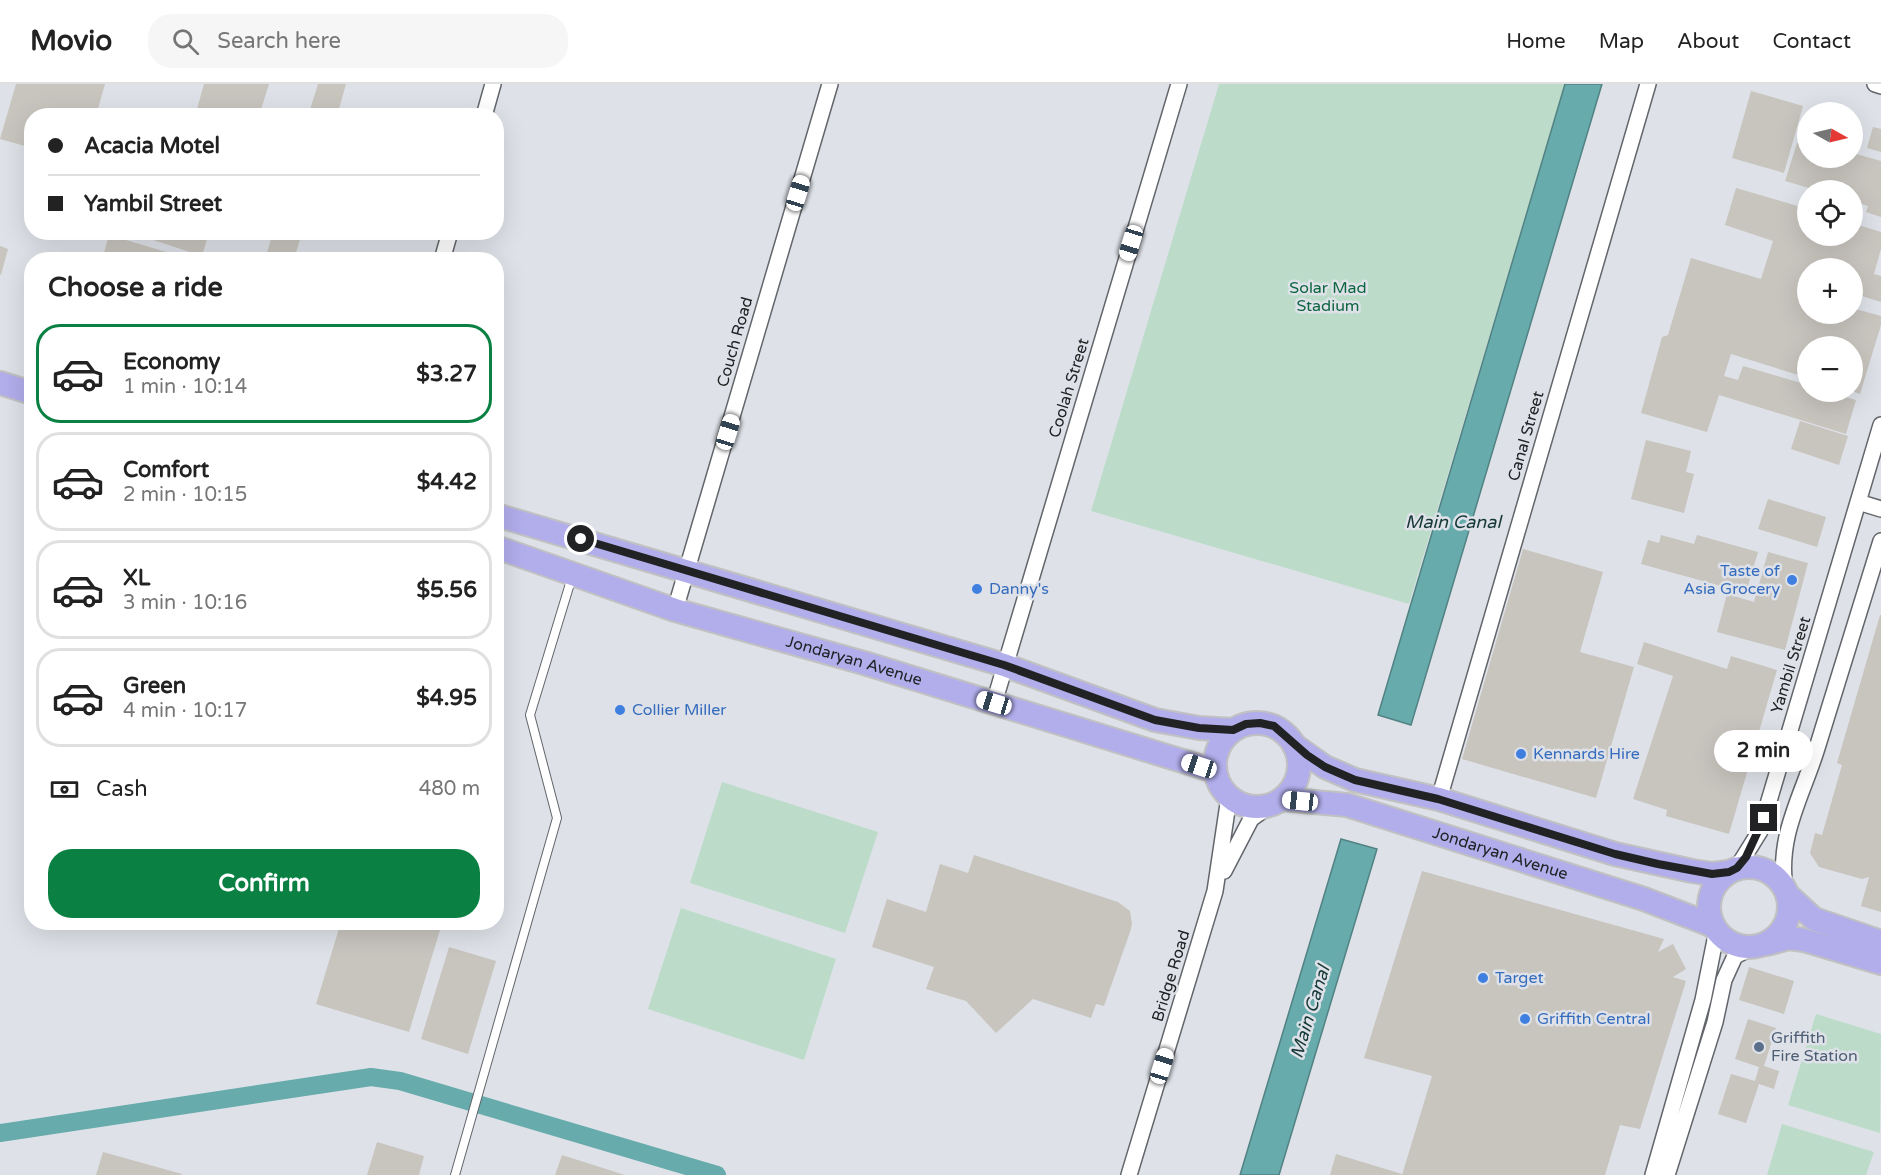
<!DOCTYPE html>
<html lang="en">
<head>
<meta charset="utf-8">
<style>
  :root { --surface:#fff; --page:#f6f6f6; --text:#222; --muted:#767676; --line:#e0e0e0; --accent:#0b8043 }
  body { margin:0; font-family:"Varela Round",sans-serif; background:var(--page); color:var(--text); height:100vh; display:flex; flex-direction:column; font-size:22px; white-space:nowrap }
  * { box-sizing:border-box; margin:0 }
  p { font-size:20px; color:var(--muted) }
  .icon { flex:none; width:33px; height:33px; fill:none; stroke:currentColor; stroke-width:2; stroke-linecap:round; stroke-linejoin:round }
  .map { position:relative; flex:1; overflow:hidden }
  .drawer { position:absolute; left:24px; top:168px; width:480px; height:678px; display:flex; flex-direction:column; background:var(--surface); border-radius:24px; box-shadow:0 6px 24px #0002 }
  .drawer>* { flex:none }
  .guide { position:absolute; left:24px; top:24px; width:480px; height:132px; border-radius:24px; box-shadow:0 6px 24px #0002; display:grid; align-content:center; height:132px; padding:0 24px; background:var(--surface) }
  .needle { width:39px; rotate:98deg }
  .fabs { position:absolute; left:1797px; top:18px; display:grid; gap:12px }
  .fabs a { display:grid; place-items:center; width:66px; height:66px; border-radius:50%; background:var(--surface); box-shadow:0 6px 24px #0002; font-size:30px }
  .end { position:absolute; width:27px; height:27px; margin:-14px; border:8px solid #202224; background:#fff; box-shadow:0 0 0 3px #fff }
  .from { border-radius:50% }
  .bubble { position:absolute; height:42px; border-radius:21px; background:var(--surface); box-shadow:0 6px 24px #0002; font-size:20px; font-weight:700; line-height:42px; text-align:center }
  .car { position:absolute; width:18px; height:36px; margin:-18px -9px; border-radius:8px; box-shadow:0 0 4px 2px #0007; background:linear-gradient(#fff 24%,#345 0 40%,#fff 0 76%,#345 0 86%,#fff 0) }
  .guide b { display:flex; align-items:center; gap:21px; height:57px; font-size:22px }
  .guide b+b { border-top:2px solid var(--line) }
  .guide i { width:15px; height:15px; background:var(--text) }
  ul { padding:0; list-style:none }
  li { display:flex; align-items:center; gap:18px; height:99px; margin:0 12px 9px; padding:0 12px; border:3px solid var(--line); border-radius:24px }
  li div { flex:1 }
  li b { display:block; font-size:22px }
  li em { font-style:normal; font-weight:700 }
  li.on { border-color:var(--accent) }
  li>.icon { width:54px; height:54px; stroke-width:1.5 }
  h2 { padding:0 24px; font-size:27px; line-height:72px }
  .pay { display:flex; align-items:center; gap:15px; height:66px; padding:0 24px; font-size:22px }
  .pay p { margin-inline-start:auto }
  .cta { display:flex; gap:12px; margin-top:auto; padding:12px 24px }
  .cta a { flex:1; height:69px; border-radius:24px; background:var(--accent); color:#fff; font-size:24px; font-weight:700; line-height:69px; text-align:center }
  header { display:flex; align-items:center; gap:36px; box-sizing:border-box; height:84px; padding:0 30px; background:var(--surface); border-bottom:2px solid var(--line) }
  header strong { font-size:28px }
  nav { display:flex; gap:33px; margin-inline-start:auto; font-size:21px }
  .search { width:420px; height:54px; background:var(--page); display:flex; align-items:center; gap:15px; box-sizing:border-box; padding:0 21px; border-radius:24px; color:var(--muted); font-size:22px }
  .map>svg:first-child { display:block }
</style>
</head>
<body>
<header>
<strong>Movio</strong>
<div class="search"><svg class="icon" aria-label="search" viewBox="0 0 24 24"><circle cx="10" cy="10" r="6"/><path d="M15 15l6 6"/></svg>Search here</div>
<nav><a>Home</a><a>Map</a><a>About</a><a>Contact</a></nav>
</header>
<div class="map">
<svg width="1881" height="1091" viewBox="0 0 1881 1091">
  <rect width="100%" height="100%" fill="#dee2e8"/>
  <!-- green -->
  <path fill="#bcdcc9" d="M1219 0H1565L1409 520 1091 427Z
    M722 698 878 748 845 849 690 799Z
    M681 824 836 875 804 976 648 925Z
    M1816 930 1881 950 1880 1049 1788 1021Z
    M1782 1040 1874 1068 1866 1091H1767Z"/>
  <!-- water -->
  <path fill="#67abac" stroke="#528283" stroke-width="1.5" d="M1565 0H1602L1411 641 1378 631Z
    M1341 755 1377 765 1279 1091H1240Z"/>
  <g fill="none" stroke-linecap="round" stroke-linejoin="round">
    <!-- canal -->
    <path stroke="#67abac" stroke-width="18" d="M0 1049 371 993 400 997 717 1091"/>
  </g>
  <!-- building -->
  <path fill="#c8c4be" d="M16 0H105L96 32H32V64L0 55Z
    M204 0H269L259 32H195Z
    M318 0H346L337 32H308Z
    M1751 7 1803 22 1784 89 1732 74Z
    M1873 43 1881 45V68L1867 64Z
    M1797 59 1808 62V74H1852L1853 69 1881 77V133L1866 128 1868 122 1852 117V106H1816L1785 97Z
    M1736 104 1808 125V152H1852V139L1881 148V165L1874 190 1881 192V218L1852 209V184H1808V230H1852V224L1881 232V241L1860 310 1852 307V262H1808V294L1731 270 1724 292 1738 296 1743 282 1808 301V308H1828L1856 316 1846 350 1719 311 1707 348 1641 329 1662 253 1668 251 1691 174 1761 195 1773 157 1725 141Z
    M129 148H209L202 172Z
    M273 148H302L294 176H265Z
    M109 151 190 175V176H102Z
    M0 162 8 165 1 191 0 190Z
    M1800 337 1848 352 1839 381 1791 365Z
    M1646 356 1691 367 1686 388 1694 390 1684 429 1631 415Z
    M1768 415 1826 433 1817 463 1758 445Z
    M1661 451 1694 460 1697 451 1758 468 1746 509 1641 480 1648 456 1659 459Z
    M1523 465 1603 488 1580 568 1634 583 1596 714 1462 675Z
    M1768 468 1808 479 1785 566 1717 548 1727 510 1754 518Z
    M1880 531H1881V828L1861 822 1869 793 1862 795 1819 783 1810 769 1815 749 1822 751 1842 681 1837 679Z
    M1644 558 1727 585 1731 572 1777 586 1729 750 1666 732 1667 726 1633 715 1673 592 1637 580Z
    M974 771 1118 818 1130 827 1132 840 1130 848 1104 922 1096 920 1091 934 1033 915 996 949 966 917 926 905 934 883 872 863 887 815 926 828 940 780 968 789Z
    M1422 787 1664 855 1658 868 1673 860 1686 885 1673 893 1686 897 1640 1045 1620 1041 1605 1091H1402L1432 992 1364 974Z
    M341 838H416L440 846 409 948 316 920Z
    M449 863 496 877 468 970 421 955Z
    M1749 883 1794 897 1784 930 1739 916Z
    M1748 935 1776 944 1764 982 1779 987 1774 1005 1759 1000 1746 1039 1718 1030 1731 990 1755 997 1759 983 1735 975Z
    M377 1058 424 1072 419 1091H367Z
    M103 1068 182 1090 181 1091H96Z
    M1336 1070 1402 1090V1091H1330Z
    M562 1071 625 1091H555Z"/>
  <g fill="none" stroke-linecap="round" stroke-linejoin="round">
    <!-- service casing -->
    <g stroke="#62656a" stroke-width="10">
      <path id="service" d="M455 1091 557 734 530 631 572 493"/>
    </g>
    <!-- minor casing -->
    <g stroke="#62656a" stroke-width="18">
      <path id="minor" d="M1875 0 1881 2
        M484 32 493 0
        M442 176 450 148
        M1858 418 1881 425
        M675 526 830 0
        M994 619 1179 0
        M1439 715 1648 0
        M1737 784 1760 747 1881 341
        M1224 787 1251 735 1269 722
        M1785 805C1777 751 1802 713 1817 664 1838 595 1860 526 1881 457
        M1129 1091 1215 807 1229 713
        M1653 1091 1703 916 1717 846
        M1667 1091 1715 938 1724 896 1735 872 1753 863"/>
    </g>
    <!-- primary casing -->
    <g stroke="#c1c1c2" stroke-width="26">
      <g id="primary">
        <path d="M0 299 32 309"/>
        <path d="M496 431 1004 581 1155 636 1199 644 1233 646"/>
        <path id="s1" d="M496 463 675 526 864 579 1215 687"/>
        <circle cx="1257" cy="681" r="42"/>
        <path d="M1294 661 1325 683 1355 696 1439 715 1615 770 1692 787 1712 790 1729 788"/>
        <path id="s2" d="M1282 715 1347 721 1644 815 1714 842"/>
        <circle cx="1749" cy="823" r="40"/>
        <path d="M1788 811 1814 835 1881 858"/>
        <path d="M1767 860 1789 854 1804 856 1881 879"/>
      </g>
    </g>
    <!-- service -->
    <use href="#service" stroke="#fff" stroke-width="8"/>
    <!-- minor -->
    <use href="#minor" stroke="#fff" stroke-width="15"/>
    <!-- primary -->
    <use href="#primary" stroke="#b2adeb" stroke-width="22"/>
  </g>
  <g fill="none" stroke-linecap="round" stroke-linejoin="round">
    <!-- route -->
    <path stroke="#202224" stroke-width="8" d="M581 455 1004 581 1155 636 1199 644 1233 646 1246 640 1260 639 1274 642 1307 671 1325 683 1355 696 1438 715 1615 770 1658 780 1712 790 1729 788 1737 784 1746 773 1764 734"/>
  </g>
  <!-- markers -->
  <g fill="#3f7fe0" stroke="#dee2e8" stroke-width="2">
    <circle cx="1792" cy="496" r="6"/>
    <circle cx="977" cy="505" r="6"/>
    <circle cx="620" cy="626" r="6"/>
    <circle cx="1521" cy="670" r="6"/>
    <circle cx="1483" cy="894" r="6"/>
    <circle cx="1525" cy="935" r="6"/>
  </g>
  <circle fill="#5c6f8a" stroke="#dee2e8" stroke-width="2" cx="1759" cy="963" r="6"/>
  <g text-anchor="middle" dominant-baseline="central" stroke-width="5" stroke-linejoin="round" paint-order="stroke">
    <!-- park labels -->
    <g font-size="16" fill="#0d6540" stroke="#dee2e8">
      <text x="1328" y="204">Solar Mad<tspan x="1328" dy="18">Stadium</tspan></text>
    </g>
    <!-- street labels -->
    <g font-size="16" fill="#202224" stroke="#dee2e8">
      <text transform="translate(735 258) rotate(-74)">Couch Road</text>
      <text transform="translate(1069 304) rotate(-73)">Coolah Street</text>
      <text transform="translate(1526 352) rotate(-74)">Canal Street</text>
      <text stroke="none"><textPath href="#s1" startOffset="376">Jondaryan Avenue</textPath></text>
      <text transform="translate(1791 581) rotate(-73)">Yambil Street</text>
      <text stroke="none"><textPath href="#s2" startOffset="226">Jondaryan Avenue</textPath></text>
      <text transform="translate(1171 892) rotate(-73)">Bridge Road</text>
    </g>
    <!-- shop labels -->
    <g font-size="16" fill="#366cbe" stroke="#dee2e8" text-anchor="start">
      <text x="1780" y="487" text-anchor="end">Taste of<tspan x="1780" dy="18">Asia Grocery</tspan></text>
      <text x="989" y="505">Danny's</text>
      <text x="632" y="626">Collier Miller</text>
      <text x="1533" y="670">Kennards Hire</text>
      <text x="1495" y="894">Target</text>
      <text x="1537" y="935">Griffith Central</text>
    </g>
    <!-- service labels -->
    <g font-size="16" fill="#4e5e75" stroke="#dee2e8" text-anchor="start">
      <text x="1771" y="954">Griffith<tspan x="1771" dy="18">Fire Station</tspan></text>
    </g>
    <!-- water labels -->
    <g font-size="18" font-style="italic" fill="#163839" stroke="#dee2e8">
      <text x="1453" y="438">Main Canal</text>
      <text transform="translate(1310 928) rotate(-73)">Main Canal</text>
    </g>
  </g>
</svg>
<div class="fabs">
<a><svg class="needle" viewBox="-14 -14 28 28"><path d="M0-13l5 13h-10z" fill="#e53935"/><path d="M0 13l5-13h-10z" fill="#767676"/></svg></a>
<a><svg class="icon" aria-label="locate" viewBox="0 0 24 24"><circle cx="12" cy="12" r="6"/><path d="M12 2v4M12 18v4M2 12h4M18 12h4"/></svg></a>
<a>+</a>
<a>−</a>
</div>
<i class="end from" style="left:581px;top:455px"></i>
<i class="end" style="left:1764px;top:734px"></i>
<div class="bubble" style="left:1714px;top:646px;width:99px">2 min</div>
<i class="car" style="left:798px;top:109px;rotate:17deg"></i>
<i class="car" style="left:1131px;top:159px;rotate:197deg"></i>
<i class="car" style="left:728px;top:348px;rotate:17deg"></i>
<i class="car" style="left:994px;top:619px;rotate:287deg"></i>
<i class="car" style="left:1199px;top:682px;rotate:288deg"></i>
<i class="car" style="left:1300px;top:717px;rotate:276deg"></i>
<i class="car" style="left:1162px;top:982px;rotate:17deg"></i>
<div class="guide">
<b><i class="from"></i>Acacia Motel</b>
<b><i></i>Yambil Street</b>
</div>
<section class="drawer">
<h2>Choose a ride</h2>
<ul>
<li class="on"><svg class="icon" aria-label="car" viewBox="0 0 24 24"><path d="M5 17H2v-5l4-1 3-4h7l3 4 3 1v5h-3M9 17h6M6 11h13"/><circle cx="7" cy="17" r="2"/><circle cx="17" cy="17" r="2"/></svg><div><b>Economy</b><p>1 min · 10:14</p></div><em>$3.27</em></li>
<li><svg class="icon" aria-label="car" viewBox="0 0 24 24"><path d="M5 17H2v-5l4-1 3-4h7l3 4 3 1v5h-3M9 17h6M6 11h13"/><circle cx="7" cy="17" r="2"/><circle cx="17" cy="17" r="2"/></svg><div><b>Comfort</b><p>2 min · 10:15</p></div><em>$4.42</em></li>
<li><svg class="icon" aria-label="car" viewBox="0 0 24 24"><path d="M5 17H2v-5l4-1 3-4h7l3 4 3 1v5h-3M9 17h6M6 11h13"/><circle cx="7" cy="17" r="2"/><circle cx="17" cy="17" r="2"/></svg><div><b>XL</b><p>3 min · 10:16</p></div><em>$5.56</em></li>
<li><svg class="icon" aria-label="car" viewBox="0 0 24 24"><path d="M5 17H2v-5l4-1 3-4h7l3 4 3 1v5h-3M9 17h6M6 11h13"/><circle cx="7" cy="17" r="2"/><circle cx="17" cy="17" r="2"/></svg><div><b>Green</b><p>4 min · 10:17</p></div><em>$4.95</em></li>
</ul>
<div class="pay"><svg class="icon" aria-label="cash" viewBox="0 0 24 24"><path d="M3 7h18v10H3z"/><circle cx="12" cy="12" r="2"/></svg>Cash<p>480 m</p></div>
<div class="cta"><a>Confirm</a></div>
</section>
</div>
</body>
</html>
